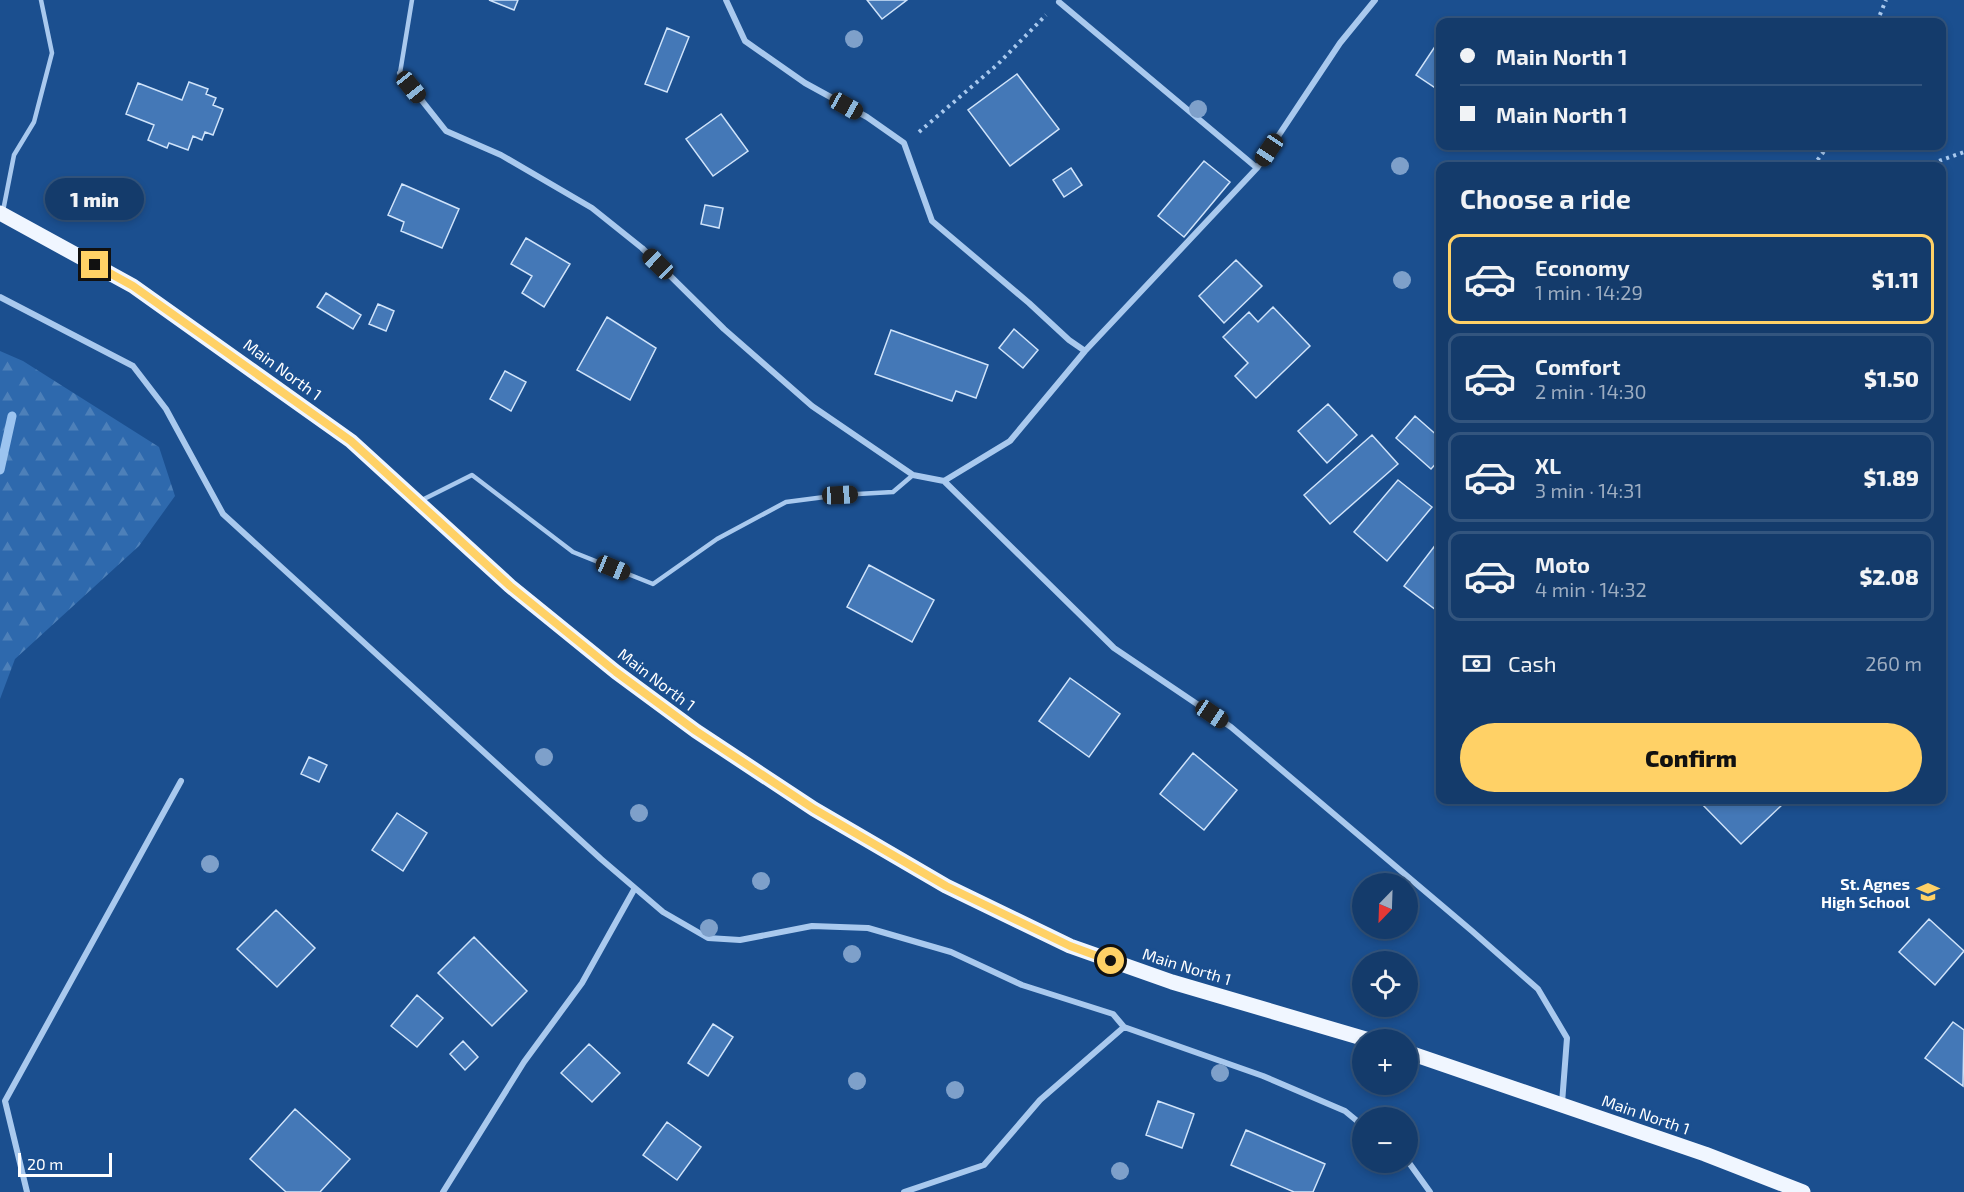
<!DOCTYPE html>
<html lang="en">
<head>
<meta charset="utf-8">
<style>
  :root { --surface:#143b6b; --page:#214673; --text:#f1f3f6; --muted:#9dadc1; --line:#33557e; --accent:#ffd166 }
  body { margin:0; font-family:"Exo 2",sans-serif; background:var(--page); color:var(--text); height:100vh; display:flex; flex-direction:column; font-size:22px; white-space:nowrap }
  * { box-sizing:border-box; margin:0 }
  p { font-size:20px; color:var(--muted) }
  .icon { flex:none; width:33px; height:33px; fill:none; stroke:currentColor; stroke-width:2; stroke-linecap:round; stroke-linejoin:round }
  .map { position:relative; flex:1; overflow:hidden }
  .drawer { position:absolute; left:1436px; top:162px; width:510px; height:642px; display:flex; flex-direction:column; background:var(--surface); border-radius:12px; box-shadow:0 3px 9px #0003,0 0 0 2px var(--line) }
  .drawer>* { flex:none }
  .banner { position:absolute; left:1436px; top:18px; width:510px; height:132px; border-radius:12px; box-shadow:0 3px 9px #0003,0 0 0 2px var(--line); display:grid; align-content:center; height:132px; padding:0 24px; background:var(--surface) }
  .needle { width:39px; rotate:203deg }
  .buttons { position:absolute; left:1352px; top:873px; display:grid; gap:12px }
  .buttons a { display:grid; place-items:center; width:66px; height:66px; border-radius:50%; background:var(--surface); box-shadow:0 3px 9px #0003,0 0 0 2px var(--line); font-size:30px }
  .scale { position:absolute; left:18px; bottom:15px; width:94px; box-sizing:border-box; padding-left:6px; border:3px solid #fff; border-top:0; font-size:16px; line-height:21px; white-space:nowrap; color:#fff; -webkit-text-stroke:4px #1b4f8f; paint-order:stroke }
  .end { position:absolute; width:27px; height:27px; margin:-14px; border:8px solid #ffd166; background:#111; box-shadow:0 0 0 3px #111 }
  .from { border-radius:50% }
  .bubble { position:absolute; height:42px; border-radius:21px; background:var(--surface); box-shadow:0 3px 9px #0003,0 0 0 2px var(--line); font-size:20px; font-weight:800; line-height:42px; text-align:center }
  .car { position:absolute; width:18px; height:36px; margin:-18px -9px; border-radius:8px; box-shadow:0 0 4px 2px #0007; background:linear-gradient(#222 24%,#8ab4d8 0 40%,#222 0 76%,#8ab4d8 0 86%,#222 0) }
  .banner b { display:flex; align-items:center; gap:21px; height:57px; font-size:22px }
  .banner b+b { border-top:2px solid var(--line) }
  .banner i { width:15px; height:15px; background:var(--text) }
  ul { padding:0; list-style:none }
  li { display:flex; align-items:center; gap:18px; height:90px; margin:0 12px 9px; padding:0 12px; border:3px solid var(--line); border-radius:12px }
  li div { flex:1 }
  li b { display:block; font-size:22px }
  li em { font-style:normal; font-weight:800 }
  li.active { border-color:var(--accent) }
  li>.icon { width:54px; height:54px; stroke-width:1.5 }
  h2 { padding:0 24px; font-size:27px; line-height:72px }
  .pay { display:flex; align-items:center; gap:15px; height:66px; padding:0 24px; font-size:22px }
  .pay p { margin-inline-start:auto }
  .cta { display:flex; gap:12px; margin-top:auto; padding:12px 24px }
  .cta a { flex:1; height:69px; border-radius:36px; background:var(--accent); color:#111; font-size:24px; font-weight:800; line-height:69px; text-align:center }
  .map>svg:first-child { display:block }
</style>
</head>
<body>
<div class="map">
<svg width="1964" height="1192" viewBox="0 0 1964 1192">
  <defs>
    <pattern id="forest-firs" width="22" height="20" patternUnits="userSpaceOnUse" patternTransform="scale(1.5)"><rect width="22" height="20" fill="#2e69ad"/><path d="M5 1l3.5 6h-7zM16 11l3.5 6h-7z" fill="#4d80b9"/></pattern>
  </defs>
  <rect width="100%" height="100%" fill="#1b4f8f"/>
  <!-- forest -->
  <path fill="url(#forest-firs)" d="M0 351 23 361 159 447 175 496 139 546 15 659 0 699Z"/>
  <g fill="none" stroke-linecap="round" stroke-linejoin="round">
    <!-- stream -->
    <path stroke="#9cc4f0" stroke-width="9" d="M0 470 12 416"/>
  </g>
  <!-- building -->
  <path fill="#4478b7" stroke="#cfe3fa" stroke-width="1.5" d="M489 0H518L514 10Z
    M867 0H907L882 19Z
    M667 28 689 37 667 92 645 84Z
    M1440 39V91L1416 75Z
    M1017 74 1059 129 1010 166 968 110Z
    M189 82 208 89 206 94 216 98 213 105 223 109 213 135 205 132 202 140 193 136 188 150 169 143 167 148 148 140 154 125 126 114 138 83 182 100Z
    M721 114 748 151 713 176 686 139Z
    M1204 161 1230 182 1184 237 1158 216Z
    M1071 168 1082 185 1064 197 1053 180Z
    M402 184 459 209 442 248 401 231 404 222 388 215Z
    M705 205 723 208 719 228 701 224Z
    M526 238 570 264 544 307 522 293 532 276 511 264Z
    M1236 260 1262 286 1224 323 1199 296Z
    M326 293 361 315 353 329 317 307Z
    M378 304 394 311 386 331 369 324Z
    M1273 307 1310 346 1256 398 1235 376 1248 363 1223 337 1249 312 1258 322Z
    M607 317 656 348 630 400 577 370Z
    M1014 329 1038 350 1023 368 999 348Z
    M891 330 988 365 976 398 956 391 952 401 875 374Z
    M505 371 526 382 511 411 490 399Z
    M1328 404 1357 435 1327 463 1298 431Z
    M1415 416 1440 438V459L1431 469 1396 438Z
    M1372 435 1398 464 1330 524 1304 495Z
    M1398 480 1432 507 1387 561 1354 532Z
    M1440 539V613L1404 586Z
    M869 565 934 600 912 642 847 607Z
    M1070 678 1120 714 1089 757 1039 721Z
    M1193 753 1237 790 1204 830 1160 794Z
    M309 757 327 765 319 782 301 774Z
    M1698 800H1781L1784 803 1741 844Z
    M397 813 427 833 403 871 372 850Z
    M276 910 315 948 277 987 237 949Z
    M1929 919 1964 951 1935 985 1899 952Z
    M474 937 527 991 492 1026 438 973Z
    M417 995 443 1018 417 1047 391 1026Z
    M1953 1022 1964 1030 1963 1086 1925 1058Z
    M713 1024 733 1037 708 1076 688 1063Z
    M463 1041 478 1057 465 1070 450 1054Z
    M589 1044 620 1073 592 1102 561 1073Z
    M1158 1101 1194 1114 1182 1148 1146 1135Z
    M295 1109 350 1159 320 1192H286L250 1159Z
    M667 1122 701 1147 677 1180 643 1155Z
    M1246 1130 1325 1164 1313 1192H1294L1231 1165Z"/>
  <g fill="none" stroke-linecap="round" stroke-linejoin="round">
    <!-- path -->
    <path stroke="#a9c9ee" stroke-width="4" stroke-dasharray="3 4.5" stroke-linecap="butt" d="M1877 22 1886 0
      M919 132 998 64 1046 15
      M1813 166 1828 146
      M1925 166 1964 152"/>
    <!-- service -->
    <path stroke="#a9c9ee" stroke-width="4.5" d="M400 73 412 0
      M3 211 14 155 34 122 52 53 41 0
      M422 500 472 475 573 552 653 584 717 539 786 502 840 495 893 492 913 475"/>
    <!-- minor -->
    <path stroke="#a9c9ee" stroke-width="6" d="M726 0 745 41 805 83 867 117 904 143 932 221 1029 303 1069 340 1085 351
      M1059 2 1257 168
      M400 73 446 131 501 155 592 208 642 248 724 329 812 406 913 475 944 481 1114 648 1231 727 1472 931 1538 989 1567 1038 1562 1103
      M0 297 133 366 166 409 223 514 601 859 663 912 708 938 740 940 812 926 868 928 951 952 1022 985 1113 1014 1124 1027 1263 1076 1345 1111 1362 1125
      M944 481 1010 441 1085 351 1257 168 1340 43 1375 0
      M1407 1160 1430 1192
      M27 1192 5 1101 181 781
      M443 1192 524 1062 582 983 635 888
      M904 1192 984 1165 1040 1100 1124 1027"/>
    <!-- primary -->
    <path stroke="#f0f6ff" stroke-width="15" d="M0 213 133 286 351 441 510 586 616 672 696 731 814 809 946 886 1070 946 1172 982 1369 1040
      M1407 1052 1705 1154 1803 1192"/>
  </g>
  <!-- trees -->
  <g fill="#7ea0ca">
    <circle cx="854" cy="39" r="9"/>
    <circle cx="1198" cy="109" r="9"/>
    <circle cx="1400" cy="166" r="9"/>
    <circle cx="1402" cy="280" r="9"/>
    <circle cx="544" cy="757" r="9"/>
    <circle cx="639" cy="813" r="9"/>
    <circle cx="210" cy="864" r="9"/>
    <circle cx="761" cy="881" r="9"/>
    <circle cx="709" cy="928" r="9"/>
    <circle cx="852" cy="954" r="9"/>
    <circle cx="1220" cy="1073" r="9"/>
    <circle cx="857" cy="1081" r="9"/>
    <circle cx="955" cy="1090" r="9"/>
    <circle cx="1120" cy="1171" r="9"/>
  </g>
  <g fill="none" stroke-linecap="round" stroke-linejoin="round">
    <!-- route -->
    <path stroke="#ffd166" stroke-width="8" d="M95 265 133 286 351 441 510 586 616 672 696 731 814 809 946 886 1070 946 1111 961"/>
  </g>
  <!-- icons -->
  <defs>
    <g id="school-bare" transform="scale(1.8)"><path d="M0-5L7-2L0 1L-7-2ZM-4 1L0 2.5L4 1V4Q0 6-4 4Z" fill="#ffd166" stroke="#1b4f8f" stroke-width="2.5" paint-order="stroke"/></g>
  </defs>
  <g fill-rule="evenodd">
    <use href="#school-bare" x="1928" y="892"/>
  </g>
  <g text-anchor="middle" dominant-baseline="central" stroke-width="5" stroke-linejoin="round" paint-order="stroke">
    <!-- street labels -->
    <g font-size="16" fill="#fff" stroke="#1b4f8f">
      <text transform="translate(283 369) rotate(36)">Main North 1</text>
      <text transform="translate(657 679) rotate(37)">Main North 1</text>
      <text transform="translate(1187 966) rotate(17)">Main North 1</text>
      <text transform="translate(1646 1114) rotate(19)">Main North 1</text>
    </g>
    <!-- poi labels -->
    <g font-size="16" font-weight="bold" fill="#fff" stroke="#1b4f8f" text-anchor="end">
      <text x="1910" y="883">St. Agnes<tspan x="1910" dy="18">High School</tspan></text>
    </g>
  </g>
</svg>
<div class="buttons">
<a><svg class="needle" viewBox="-14 -14 28 28"><path d="M0-13l5 13h-10z" fill="#e53935"/><path d="M0 13l5-13h-10z" fill="#9dadc1"/></svg></a>
<a><svg class="icon" aria-label="locate" viewBox="0 0 24 24"><circle cx="12" cy="12" r="6"/><path d="M12 2v4M12 18v4M2 12h4M18 12h4"/></svg></a>
<a>+</a>
<a>−</a>
</div>
<div class="scale">20 m</div>
<i class="end from" style="left:1111px;top:961px"></i>
<i class="end" style="left:95px;top:265px"></i>
<div class="bubble" style="left:45px;top:178px;width:99px">1 min</div>
<i class="car" style="left:411px;top:87px;rotate:141deg"></i>
<i class="car" style="left:846px;top:106px;rotate:119deg"></i>
<i class="car" style="left:1269px;top:150px;rotate:214deg"></i>
<i class="car" style="left:658px;top:264px;rotate:314deg"></i>
<i class="car" style="left:840px;top:495px;rotate:87deg"></i>
<i class="car" style="left:613px;top:568px;rotate:112deg"></i>
<i class="car" style="left:1212px;top:714px;rotate:124deg"></i>
<div class="banner">
<b><i class="from"></i>Main North 1</b>
<b><i></i>Main North 1</b>
</div>
<section class="drawer">
<h2>Choose a ride</h2>
<ul>
<li class="active"><svg class="icon" aria-label="car" viewBox="0 0 24 24"><path d="M5 17H2v-5l4-1 3-4h7l3 4 3 1v5h-3M9 17h6M6 11h13"/><circle cx="7" cy="17" r="2"/><circle cx="17" cy="17" r="2"/></svg><div><b>Economy</b><p>1 min · 14:29</p></div><em>$1.11</em></li>
<li><svg class="icon" aria-label="car" viewBox="0 0 24 24"><path d="M5 17H2v-5l4-1 3-4h7l3 4 3 1v5h-3M9 17h6M6 11h13"/><circle cx="7" cy="17" r="2"/><circle cx="17" cy="17" r="2"/></svg><div><b>Comfort</b><p>2 min · 14:30</p></div><em>$1.50</em></li>
<li><svg class="icon" aria-label="car" viewBox="0 0 24 24"><path d="M5 17H2v-5l4-1 3-4h7l3 4 3 1v5h-3M9 17h6M6 11h13"/><circle cx="7" cy="17" r="2"/><circle cx="17" cy="17" r="2"/></svg><div><b>XL</b><p>3 min · 14:31</p></div><em>$1.89</em></li>
<li><svg class="icon" aria-label="car" viewBox="0 0 24 24"><path d="M5 17H2v-5l4-1 3-4h7l3 4 3 1v5h-3M9 17h6M6 11h13"/><circle cx="7" cy="17" r="2"/><circle cx="17" cy="17" r="2"/></svg><div><b>Moto</b><p>4 min · 14:32</p></div><em>$2.08</em></li>
</ul>
<div class="pay"><svg class="icon" aria-label="cash" viewBox="0 0 24 24"><path d="M3 7h18v10H3z"/><circle cx="12" cy="12" r="2"/></svg>Cash<p>260 m</p></div>
<div class="cta"><a>Confirm</a></div>
</section>
</div>
</body>
</html>
